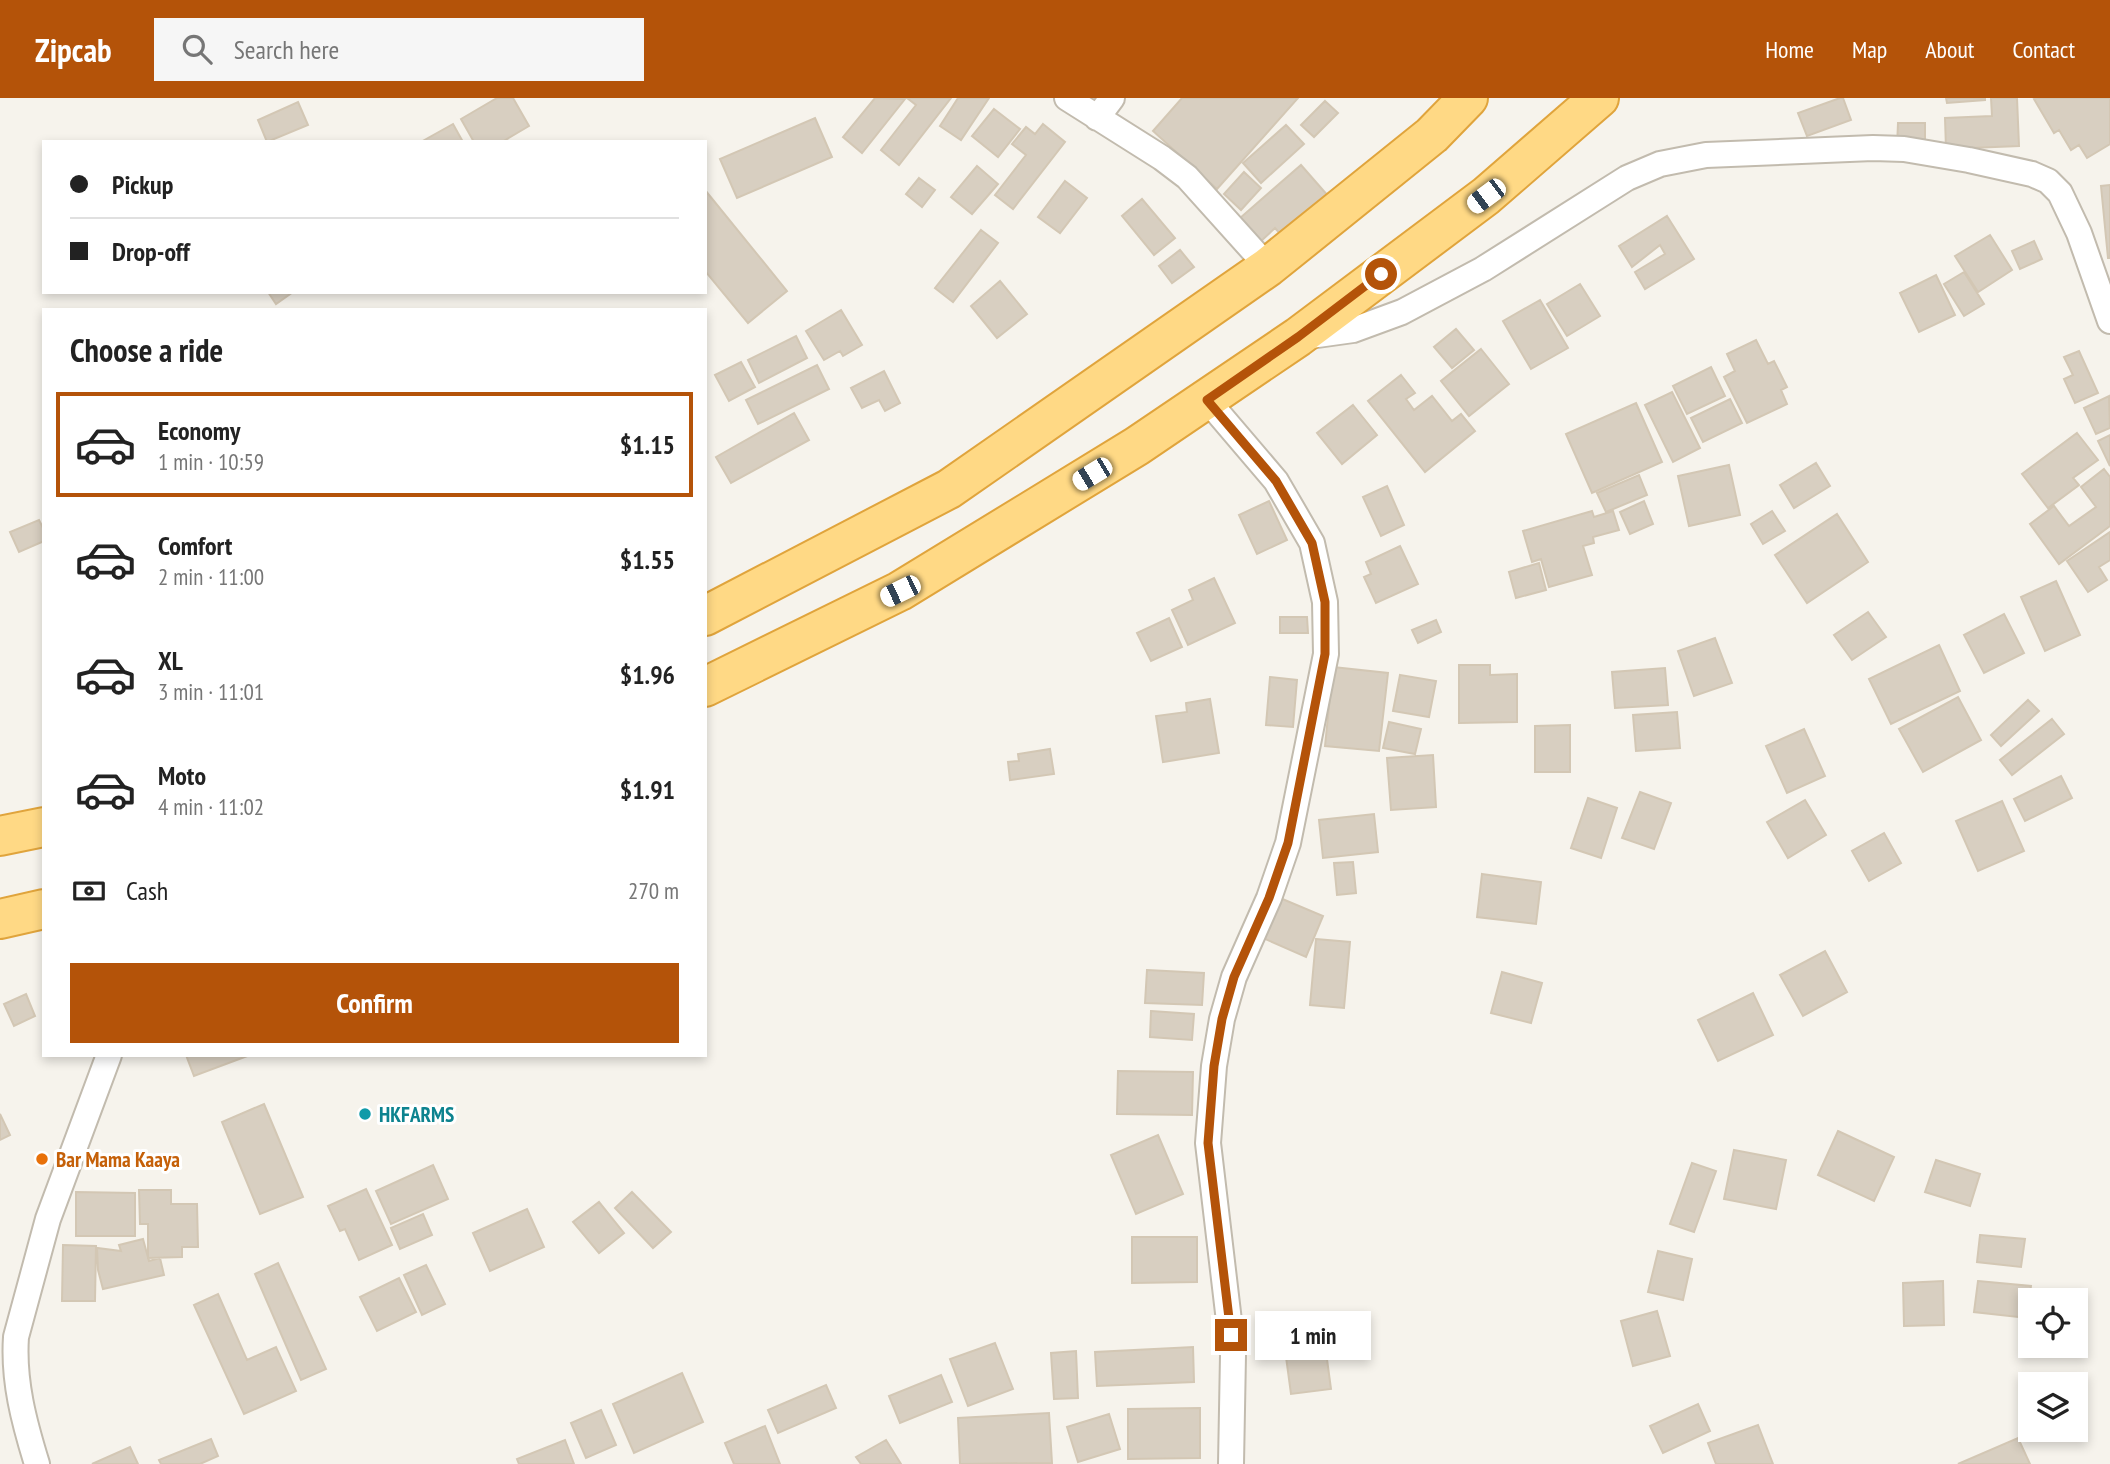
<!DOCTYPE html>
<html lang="en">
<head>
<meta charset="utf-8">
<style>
  :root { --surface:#fff; --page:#f6f6f6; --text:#222; --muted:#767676; --line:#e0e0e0; --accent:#b45309 }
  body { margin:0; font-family:"PT Sans Narrow",sans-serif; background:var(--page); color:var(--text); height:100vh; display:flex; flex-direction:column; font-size:26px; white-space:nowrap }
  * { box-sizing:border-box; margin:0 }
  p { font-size:23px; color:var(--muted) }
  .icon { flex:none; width:38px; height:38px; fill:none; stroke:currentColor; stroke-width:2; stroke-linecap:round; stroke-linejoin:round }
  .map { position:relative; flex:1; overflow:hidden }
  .panel { position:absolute; left:42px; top:210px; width:665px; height:749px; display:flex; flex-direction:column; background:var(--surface); border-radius:0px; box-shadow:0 4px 10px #0003 }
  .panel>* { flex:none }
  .top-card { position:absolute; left:42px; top:42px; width:665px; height:154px; border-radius:0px; box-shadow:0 4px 10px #0003; display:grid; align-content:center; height:154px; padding:0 28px; background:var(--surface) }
  .fabs { position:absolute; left:2018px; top:1190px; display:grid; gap:14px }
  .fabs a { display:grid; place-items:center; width:70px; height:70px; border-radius:0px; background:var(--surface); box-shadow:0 4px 10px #0003; font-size:35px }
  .end { position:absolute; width:32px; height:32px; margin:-16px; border:9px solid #b45309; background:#fff; box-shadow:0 0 0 4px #fff }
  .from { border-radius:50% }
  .bubble { position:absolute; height:49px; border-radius:0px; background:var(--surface); box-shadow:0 4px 10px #0003; font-size:23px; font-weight:600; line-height:49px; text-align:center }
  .car { position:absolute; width:21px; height:42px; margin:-21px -10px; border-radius:9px; box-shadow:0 0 5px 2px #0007; background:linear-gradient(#fff 24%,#345 0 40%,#fff 0 76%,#345 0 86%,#fff 0) }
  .top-card b { display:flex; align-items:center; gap:24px; height:66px; font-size:26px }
  .top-card b+b { border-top:2px solid var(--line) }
  .top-card i { width:18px; height:18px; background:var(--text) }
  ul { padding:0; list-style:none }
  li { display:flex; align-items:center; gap:21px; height:105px; margin:0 14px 10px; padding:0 14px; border:4px solid transparent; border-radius:0px }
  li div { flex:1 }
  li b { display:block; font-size:26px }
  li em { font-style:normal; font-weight:600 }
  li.current { border-color:var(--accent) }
  li>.icon { width:63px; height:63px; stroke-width:1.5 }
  h2 { padding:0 28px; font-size:32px; line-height:84px }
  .pay { display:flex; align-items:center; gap:18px; height:77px; padding:0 28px; font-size:26px }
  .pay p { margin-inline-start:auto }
  .action { display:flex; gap:14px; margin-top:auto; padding:14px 28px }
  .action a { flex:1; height:80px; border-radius:0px; background:var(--accent); color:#fff; font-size:28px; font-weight:600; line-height:80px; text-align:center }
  header { display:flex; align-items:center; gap:42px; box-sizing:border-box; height:98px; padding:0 35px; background:var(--accent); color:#fff }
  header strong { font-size:33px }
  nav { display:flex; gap:38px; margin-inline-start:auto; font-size:24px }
  .search { width:490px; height:63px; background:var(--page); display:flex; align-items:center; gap:18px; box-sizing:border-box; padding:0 24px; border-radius:0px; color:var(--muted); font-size:26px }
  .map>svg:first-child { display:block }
</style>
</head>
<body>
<header>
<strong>Zipcab</strong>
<div class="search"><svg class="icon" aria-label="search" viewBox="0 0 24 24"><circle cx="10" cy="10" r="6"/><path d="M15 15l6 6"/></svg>Search here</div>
<nav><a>Home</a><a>Map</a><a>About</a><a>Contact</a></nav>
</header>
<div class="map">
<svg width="2110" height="1366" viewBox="0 0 2110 1366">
  <rect width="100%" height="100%" fill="#f6f3ec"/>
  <!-- building -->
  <path fill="#d8cfc1" stroke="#d3c7b4" stroke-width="2" d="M497 0H513L529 28 502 44H474L461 21Z
    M875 0 905 1 862 55 843 39Z
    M907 0H951L899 67 881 52 916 7Z
    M958 0H989L961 42 940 28Z
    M1182 0H1298L1217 91 1153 33Z
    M1840 0H1843L1851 22 1807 38 1798 15Z
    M1946 0H1985V2L1947 5Z
    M1991 0H2017L2019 48 1946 51 1945 20 1992 18Z
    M2037 0H2110V46L2087 60 2079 47 2071 52 2059 32 2054 35 2034 1Z
    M1325 3 1338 15 1314 39 1301 27Z
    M298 4 308 27 267 44 258 22Z
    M994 11 1020 31 998 59 972 38Z
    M815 20 832 59 737 100 720 61Z
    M1898 25H1925V49H1897Z
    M453 26 463 44H421Z
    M1043 26 1065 44 1013 111 995 97 1026 57 1012 46 1026 29 1035 36Z
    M1286 27 1304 46 1261 85 1243 65Z
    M1301 67 1329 99 1283 139 1275 130 1260 144 1240 120Z
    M977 68 998 86 972 116 951 99Z
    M1244 74 1261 90 1241 112 1224 96Z
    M919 80 935 92 922 109 906 96Z
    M1065 83 1087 100 1060 135 1038 119Z
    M2110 87V160H2108L2101 88Z
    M705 92 787 193 748 225 705 173Z
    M1142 101 1175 140 1154 157 1122 118Z
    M1667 118 1694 161 1645 191 1635 174 1665 156 1660 147 1632 169 1619 148Z
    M981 132 998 145 953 204 935 190Z
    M1990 137 2012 172 1978 194 1955 158Z
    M2034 143 2042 161 2020 171 2012 153Z
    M1180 152 1194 169 1172 185 1159 168Z
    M1964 174 1984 206 1964 218 1944 186Z
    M1936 177 1955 217 1919 234 1900 195Z
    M1000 183 1027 216 997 240 971 208Z
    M1580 186 1600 218 1567 238 1547 206Z
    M268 194H293L276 206Z
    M1540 202 1568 250 1531 271 1503 223Z
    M841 212 862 247 843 258 840 253 824 262 806 233Z
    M1456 231 1474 252 1452 270 1434 249Z
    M796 238 807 260 759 285 748 262Z
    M1756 242 1768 266 1774 263 1787 289 1781 292 1787 306 1747 325 1724 279 1735 273 1727 256Z
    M1481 251 1509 286 1469 318 1441 283Z
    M2079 253 2098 295 2075 305 2064 281 2073 277 2064 259Z
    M741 264 755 289 729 303 715 277Z
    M817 267 829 291 758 326 746 302Z
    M1711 269 1725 298 1687 316 1673 288Z
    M884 273 900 305 885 313 879 302 862 310 851 290Z
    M1401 277 1415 295 1406 301 1414 312 1432 298 1452 323 1461 316 1475 333 1425 374 1368 303Z
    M1672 294 1700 350 1673 364 1645 307Z
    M2109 298 2110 330 2096 336 2084 310Z
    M1730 301 1742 325 1703 344 1691 320Z
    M1636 305 1662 364 1592 395 1566 336Z
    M1353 307 1377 337 1342 366 1317 335Z
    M794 315 809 342 731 385 716 359Z
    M2077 335 2098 362 2073 380 2079 387 2048 410 2022 376Z
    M2110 337V368L2098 343Z
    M1816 365 1830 388 1794 410 1780 387Z
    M1729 367 1740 417 1689 428 1678 378Z
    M2104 371 2110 379V428L2059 466 2030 426 2054 408 2069 428 2096 409 2081 389Z
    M1639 377 1647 397 1606 414 1597 395Z
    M1387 388 1404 427 1381 438 1363 399Z
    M1269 403 1287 442 1257 456 1239 417Z
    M1644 403 1653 426 1630 436 1620 414Z
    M1592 413 1594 419 1613 413 1619 432 1593 439 1594 445 1583 448 1592 477 1549 489 1541 461 1532 464 1523 433Z
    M1772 413 1785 433 1763 446 1751 426Z
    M1837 416 1868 464 1807 505 1775 457Z
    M39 422 44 432V443L19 454 10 434Z
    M2110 434V462L2099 469 2107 482 2088 494 2067 463Z
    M1400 448 1418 486 1376 505 1364 479 1371 476 1366 464Z
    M1539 465 1546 492 1516 500 1509 474Z
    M1214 480 1235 525 1188 547 1172 512 1193 502 1189 492Z
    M2056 483 2080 537 2045 553 2021 499Z
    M1868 514 1886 539 1852 562 1834 537Z
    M2004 516 2024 555 1984 575 1964 537Z
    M1280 519H1307L1308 535H1280Z
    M1169 520 1182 549 1151 563 1137 535Z
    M1436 522 1441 534 1418 545 1412 532Z
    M1715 540 1732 585 1694 598 1678 553Z
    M1939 547 1960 593 1891 626 1869 581Z
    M1459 567H1490V577L1517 576V624L1459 625Z
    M1333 569 1388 575 1379 653 1325 648Z
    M1665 570 1668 607 1615 610 1612 574Z
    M1400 577 1436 583 1429 619 1393 613Z
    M1270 579 1297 582 1293 629 1266 627Z
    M1958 599 1981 642 1923 674 1899 631Z
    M1210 601 1219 655 1163 664 1156 618 1187 614 1186 605Z
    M2028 602 2039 613 2001 648 1991 637Z
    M1677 614 1680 650 1636 653 1633 617Z
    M2052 621 2064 636 2012 677 2000 662Z
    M1389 624 1421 631 1415 656 1383 650Z
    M1570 627V674H1535V628Z
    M1804 631 1825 678 1787 695 1766 648Z
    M1050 651 1054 676 1010 682 1008 664 1019 663 1018 656Z
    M1433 657 1436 709 1391 712 1387 660Z
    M2061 678 2072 700 2025 723 2014 701Z
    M1640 694 1671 705 1654 751 1622 740Z
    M1588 700 1617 710 1601 760 1571 750Z
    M1805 702 1826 737 1788 760 1767 724Z
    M2002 703 2024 753 1978 773 1956 723Z
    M1374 716 1378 754 1323 760 1319 722Z
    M1884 735 1901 765 1869 783 1852 753Z
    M1353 764 1356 795 1337 797 1334 765Z
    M1482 776 1541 784 1536 826 1477 819Z
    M1280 800 1323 818 1306 859 1263 840Z
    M1316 841 1350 844 1344 910 1310 907Z
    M1825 853 1847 894 1803 918 1780 877Z
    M1147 872 1204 875 1202 907 1145 905Z
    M1502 874 1542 885 1531 925 1491 915Z
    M1753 895 1773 937 1718 963 1698 922Z
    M26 896 35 918 14 928 4 906Z
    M1151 913 1194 916 1192 942 1150 939Z
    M186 957H250L194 978Z
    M1118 973 1193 974 1192 1017 1117 1016Z
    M264 1006 303 1099 260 1116 222 1024Z
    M0 1016 10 1037 0 1042Z
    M1838 1033 1894 1059 1874 1103 1818 1077Z
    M1158 1037 1183 1096 1136 1116 1111 1057Z
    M1734 1052 1786 1062 1776 1111 1724 1101Z
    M1936 1062 1980 1076 1970 1108 1925 1094Z
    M1692 1065 1716 1073 1694 1134 1670 1126Z
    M433 1067 448 1101 391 1126 376 1093Z
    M366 1091 392 1147 359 1162 345 1131 340 1133 328 1108Z
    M139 1092H171V1106H197L198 1149H182V1159L148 1160V1126H140Z
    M76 1094 135 1095V1138H76Z
    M632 1094 671 1134 653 1150 615 1110Z
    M599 1104 624 1135 599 1155 573 1124Z
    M527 1111 544 1149 490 1173 473 1135Z
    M423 1116 432 1137 400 1151 391 1130Z
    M1980 1137 2025 1141 2021 1169 1977 1164Z
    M1132 1139H1197V1184L1132 1185Z
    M143 1141 149 1163 160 1160 164 1177 103 1191 98 1172 97 1150 121 1153 119 1147Z
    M63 1147 96 1148 95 1203H62Z
    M1658 1153 1692 1161 1683 1202 1648 1194Z
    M278 1165 326 1271 301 1282 255 1176Z
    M426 1167 445 1206 422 1217 404 1177Z
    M399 1180 416 1214 377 1233 360 1199Z
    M1943 1183 1944 1227 1904 1228 1903 1185Z
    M1978 1183 2031 1188 2027 1220 1974 1214Z
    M218 1196 247 1262 276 1249 296 1293 244 1316 194 1207Z
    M1657 1213 1670 1258 1633 1268 1621 1223Z
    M1324 1239 1331 1291 1291 1296 1284 1244Z
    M995 1245 1013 1291 968 1308 950 1261Z
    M1193 1249 1194 1284 1097 1288 1095 1254Z
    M1076 1253 1078 1300 1054 1301 1051 1255Z
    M682 1275 703 1324 634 1355 613 1306Z
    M941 1277 952 1304 900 1325 889 1298Z
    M826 1287 836 1310 778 1335 768 1312Z
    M1698 1306 1710 1333 1663 1355 1650 1328Z
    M1200 1310V1360L1128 1361V1311Z
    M601 1312 616 1347 586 1360 571 1325Z
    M1049 1315 1052 1365 960 1366 958 1320Z
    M1109 1316 1120 1351 1078 1364 1067 1329Z
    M1758 1327 1773 1366H1716L1708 1345Z
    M765 1328 780 1366H734L725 1345Z
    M2018 1340 2030 1366H1958Z
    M211 1341 218 1358 200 1366H161L159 1362Z
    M565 1342 574 1366H519L517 1361Z
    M886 1342 901 1366H861L856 1359Z
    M130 1349 138 1366H92Z"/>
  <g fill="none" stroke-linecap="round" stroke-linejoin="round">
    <!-- minor casing -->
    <g stroke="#c2bbae" stroke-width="28">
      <path id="minor" d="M1067 0 1162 60 1187 79 1268 169
        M1097 20 1112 0
        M1303 239 1353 232 1402 214 1483 171 1627 80 1660 66 1706 57 1873 50 1904 51 1969 62 2032 76 2048 83 2060 95 2079 135 2110 223
        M1207 302 1276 383 1312 445 1325 504 1326 556 1288 745 1269 800 1234 879 1222 921 1214 968 1208 1045 1233 1257 1231 1366
        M37 1366C24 1324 13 1283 16 1239L48 1121 109 957"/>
    </g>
    <!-- trunk casing -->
    <g stroke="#e0a43c" stroke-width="42">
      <path id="trunk" d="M705 518 949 391 1268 169 1432 37 1468 0
        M705 589 900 493 1137 348 1298 239 1486 98 1599 0
        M0 738 44 729
        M0 821 44 811"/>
    </g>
    <!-- minor -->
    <use href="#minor" stroke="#fff" stroke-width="24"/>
    <!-- trunk -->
    <use href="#trunk" stroke="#ffd985" stroke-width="38"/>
  </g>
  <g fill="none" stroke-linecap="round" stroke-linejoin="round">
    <!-- route -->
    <path stroke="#b45309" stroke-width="9" d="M1231 1237 1208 1045 1214 968 1222 921 1234 879 1269 800 1288 745 1325 556V504L1312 445 1276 383 1207 302 1298 239 1381 176"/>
  </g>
  <!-- markers -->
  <circle fill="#0f9aa8" stroke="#fff" stroke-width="2.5" cx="365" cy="1016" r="7"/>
  <circle fill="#e8710a" stroke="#fff" stroke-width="2.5" cx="42" cy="1061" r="7"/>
  <g text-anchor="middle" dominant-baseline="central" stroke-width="6" stroke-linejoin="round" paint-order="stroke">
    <!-- culture labels -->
    <g font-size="21" font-weight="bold" fill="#0d838f" stroke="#fff" text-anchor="start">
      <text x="379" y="1016">HKFARMS</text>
    </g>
    <!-- food labels -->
    <g font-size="21" font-weight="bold" fill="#c56008" stroke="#fff" text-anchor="start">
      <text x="56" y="1061">Bar Mama Kaaya</text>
    </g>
  </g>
</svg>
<div class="fabs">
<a><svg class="icon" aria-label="locate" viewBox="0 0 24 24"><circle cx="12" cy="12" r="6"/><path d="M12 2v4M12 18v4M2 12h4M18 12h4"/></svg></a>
<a><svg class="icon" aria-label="layers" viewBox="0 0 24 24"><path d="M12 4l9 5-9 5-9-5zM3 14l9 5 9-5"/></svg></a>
</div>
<i class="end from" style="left:1381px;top:176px"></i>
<i class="end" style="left:1231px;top:1237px"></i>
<div class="bubble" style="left:1255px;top:1213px;width:116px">1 min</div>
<i class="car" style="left:1486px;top:98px;rotate:233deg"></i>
<i class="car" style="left:1092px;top:376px;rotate:239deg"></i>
<i class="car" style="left:900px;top:493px;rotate:244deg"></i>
<div class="top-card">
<b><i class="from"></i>Pickup</b>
<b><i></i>Drop-off</b>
</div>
<section class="panel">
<h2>Choose a ride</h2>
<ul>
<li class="current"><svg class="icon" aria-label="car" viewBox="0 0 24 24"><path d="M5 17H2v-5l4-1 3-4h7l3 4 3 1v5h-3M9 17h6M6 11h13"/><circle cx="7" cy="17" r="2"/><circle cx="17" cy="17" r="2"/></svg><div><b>Economy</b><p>1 min · 10:59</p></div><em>$1.15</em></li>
<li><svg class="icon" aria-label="car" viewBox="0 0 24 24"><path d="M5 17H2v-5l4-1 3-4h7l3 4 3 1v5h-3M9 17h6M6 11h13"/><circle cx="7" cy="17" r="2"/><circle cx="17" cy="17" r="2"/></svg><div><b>Comfort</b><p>2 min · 11:00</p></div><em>$1.55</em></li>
<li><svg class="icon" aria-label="car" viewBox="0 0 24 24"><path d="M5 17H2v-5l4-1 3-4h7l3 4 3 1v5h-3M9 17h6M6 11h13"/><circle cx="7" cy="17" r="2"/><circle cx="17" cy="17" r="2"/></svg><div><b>XL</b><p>3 min · 11:01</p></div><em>$1.96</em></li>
<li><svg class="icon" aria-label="car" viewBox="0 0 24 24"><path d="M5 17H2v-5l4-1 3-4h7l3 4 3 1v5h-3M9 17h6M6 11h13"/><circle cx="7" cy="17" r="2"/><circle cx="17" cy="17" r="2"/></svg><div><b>Moto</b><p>4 min · 11:02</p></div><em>$1.91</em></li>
</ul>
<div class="pay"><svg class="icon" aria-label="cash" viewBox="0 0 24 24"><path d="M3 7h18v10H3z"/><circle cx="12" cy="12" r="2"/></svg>Cash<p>270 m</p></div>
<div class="action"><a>Confirm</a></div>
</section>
</div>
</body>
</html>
